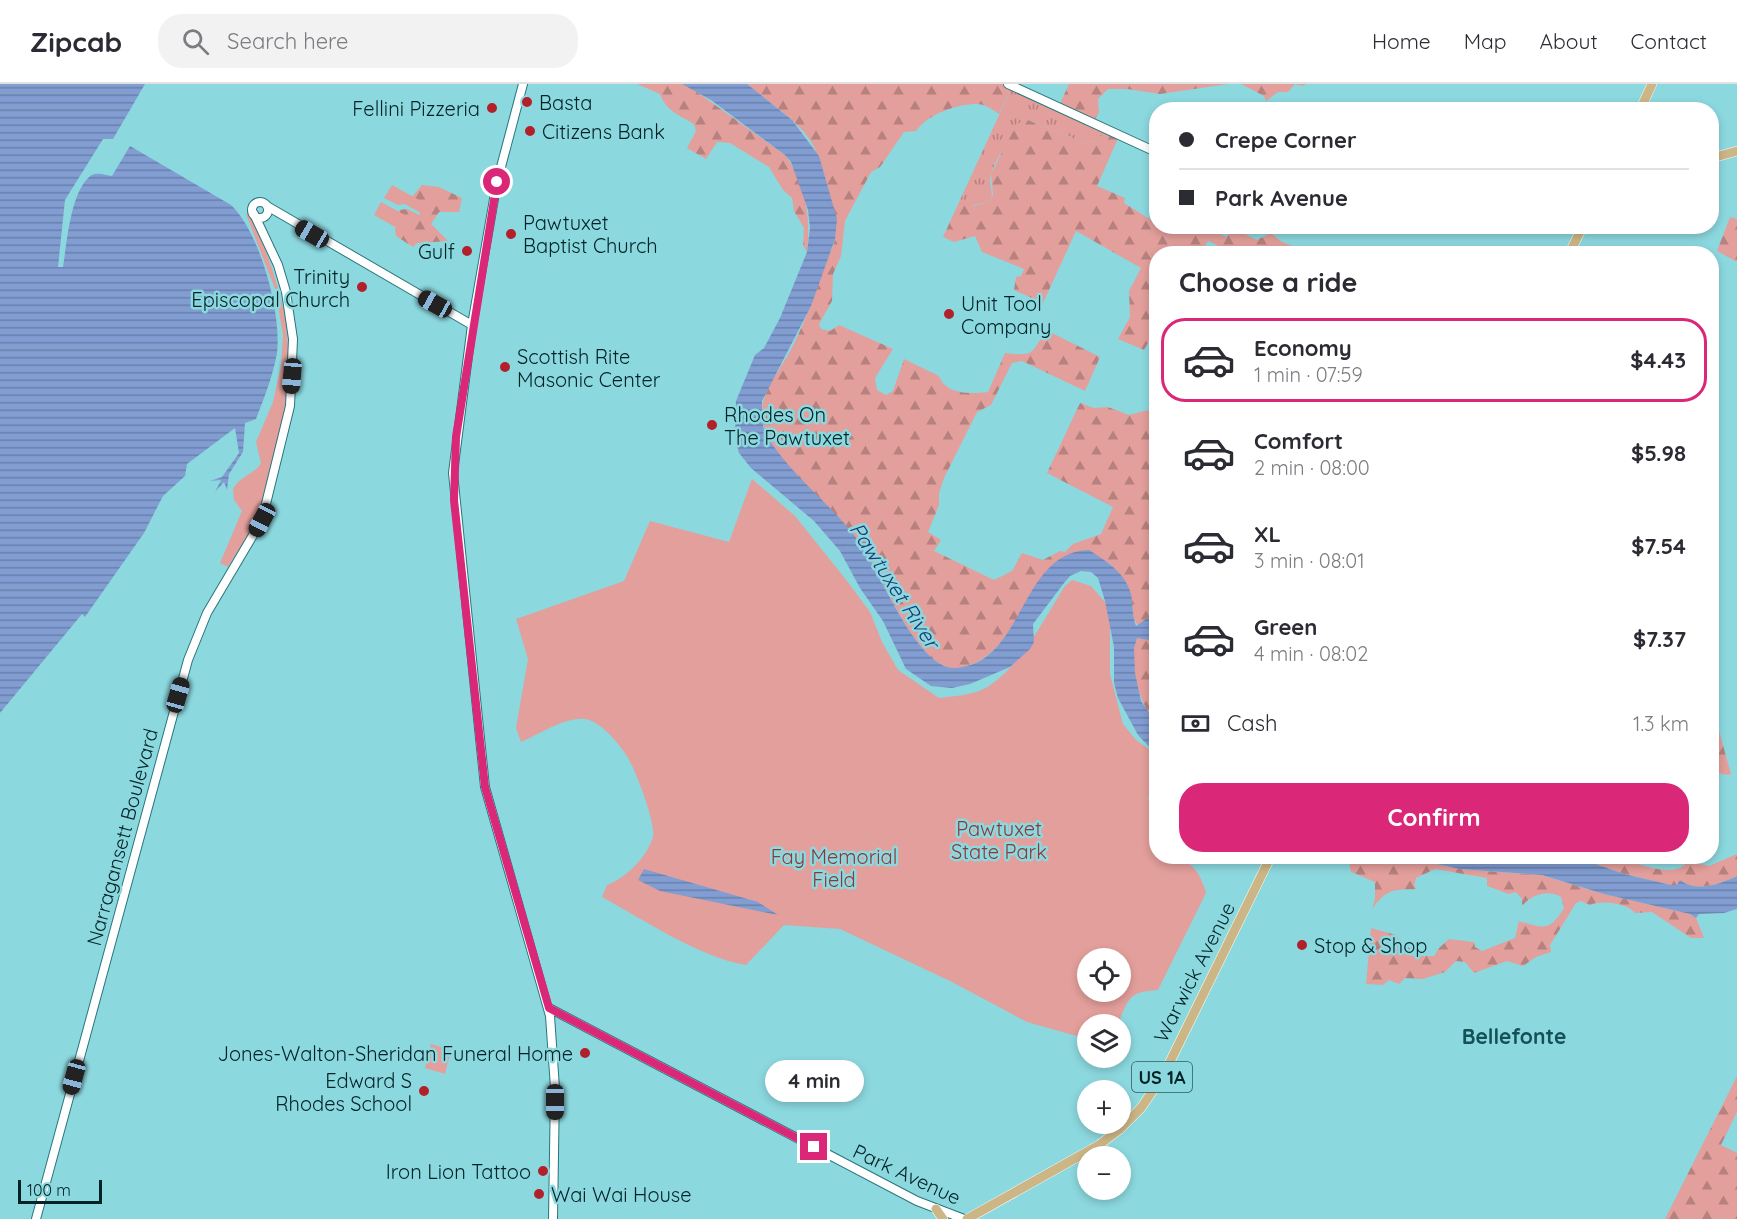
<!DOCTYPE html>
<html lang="en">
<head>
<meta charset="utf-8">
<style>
  :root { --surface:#fff; --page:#f2f2f3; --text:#2b2b33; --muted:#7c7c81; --line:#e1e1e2; --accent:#db2777 }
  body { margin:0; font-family:Quicksand,sans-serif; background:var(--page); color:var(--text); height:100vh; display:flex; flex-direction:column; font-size:22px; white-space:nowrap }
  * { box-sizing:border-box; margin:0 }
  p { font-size:20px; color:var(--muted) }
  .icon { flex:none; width:33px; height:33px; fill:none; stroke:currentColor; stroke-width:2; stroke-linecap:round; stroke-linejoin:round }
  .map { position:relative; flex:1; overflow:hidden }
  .details { position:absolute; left:1149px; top:162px; width:570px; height:618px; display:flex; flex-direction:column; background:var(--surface); border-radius:24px; box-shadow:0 3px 9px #0003 }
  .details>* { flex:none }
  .banner { position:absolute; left:1149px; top:18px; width:570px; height:132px; border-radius:24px; box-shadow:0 3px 9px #0003; display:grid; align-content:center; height:132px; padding:0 30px; background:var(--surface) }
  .controls { position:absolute; left:1077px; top:864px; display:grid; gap:12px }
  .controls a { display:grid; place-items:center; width:54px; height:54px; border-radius:50%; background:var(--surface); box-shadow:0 3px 9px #0003; font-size:30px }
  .scale { position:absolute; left:18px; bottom:15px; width:84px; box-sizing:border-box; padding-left:6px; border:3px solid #032326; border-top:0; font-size:16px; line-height:21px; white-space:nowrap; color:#032326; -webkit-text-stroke:4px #8cd8df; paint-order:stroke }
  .end { position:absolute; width:27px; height:27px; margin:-14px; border:8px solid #db2777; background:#fff; box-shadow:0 0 0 3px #fff }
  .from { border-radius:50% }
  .bubble { position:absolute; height:42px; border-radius:21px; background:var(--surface); box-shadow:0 3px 9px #0003; font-size:20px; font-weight:700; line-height:42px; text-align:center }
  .car { position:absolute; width:18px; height:36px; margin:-18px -9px; border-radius:8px; box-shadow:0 0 4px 2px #0007; background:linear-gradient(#222 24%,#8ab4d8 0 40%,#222 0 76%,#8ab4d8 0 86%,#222 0) }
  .banner b { display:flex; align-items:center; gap:21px; height:57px; font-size:22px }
  .banner b+b { border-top:2px solid var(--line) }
  .banner i { width:15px; height:15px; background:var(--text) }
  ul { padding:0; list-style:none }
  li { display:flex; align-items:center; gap:18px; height:84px; margin:0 12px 9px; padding:0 18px; border:3px solid transparent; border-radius:24px }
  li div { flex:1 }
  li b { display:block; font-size:22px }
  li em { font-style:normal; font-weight:700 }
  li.on { border-color:var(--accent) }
  li>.icon { width:54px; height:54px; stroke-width:1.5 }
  h2 { padding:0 30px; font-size:27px; line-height:72px }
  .pay { display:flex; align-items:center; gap:15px; height:66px; padding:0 30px; font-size:22px }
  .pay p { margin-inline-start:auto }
  .action { display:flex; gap:12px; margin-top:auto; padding:12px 30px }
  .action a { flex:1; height:69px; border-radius:24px; background:var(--accent); color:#fff; font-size:24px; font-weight:700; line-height:69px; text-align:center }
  header { display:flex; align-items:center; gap:36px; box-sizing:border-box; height:84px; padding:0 30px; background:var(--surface); border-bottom:2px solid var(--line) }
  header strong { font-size:28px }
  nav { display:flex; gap:33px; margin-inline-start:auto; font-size:21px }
  .search { width:420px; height:54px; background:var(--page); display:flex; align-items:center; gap:15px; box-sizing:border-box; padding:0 21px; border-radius:24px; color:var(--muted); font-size:22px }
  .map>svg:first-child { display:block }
</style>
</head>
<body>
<header>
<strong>Zipcab</strong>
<div class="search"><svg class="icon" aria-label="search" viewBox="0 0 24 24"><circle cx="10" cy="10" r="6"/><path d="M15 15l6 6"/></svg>Search here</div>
<nav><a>Home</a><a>Map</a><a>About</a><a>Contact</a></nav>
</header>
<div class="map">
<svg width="1737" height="1135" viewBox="0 0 1737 1135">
  <defs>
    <pattern id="grass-tufts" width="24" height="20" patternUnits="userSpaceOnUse" patternTransform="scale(1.5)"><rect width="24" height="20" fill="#e39f9b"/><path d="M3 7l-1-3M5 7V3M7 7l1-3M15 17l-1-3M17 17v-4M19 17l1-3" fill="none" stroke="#b6817e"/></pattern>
    <pattern id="forest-firs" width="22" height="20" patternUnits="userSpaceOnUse" patternTransform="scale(1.5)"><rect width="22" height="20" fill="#e39f9b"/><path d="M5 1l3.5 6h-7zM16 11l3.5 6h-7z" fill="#b6817e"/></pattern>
    <pattern id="water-rules" width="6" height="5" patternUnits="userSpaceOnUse" patternTransform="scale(1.5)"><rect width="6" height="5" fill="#829dd2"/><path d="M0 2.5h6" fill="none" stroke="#6880aa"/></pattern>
  </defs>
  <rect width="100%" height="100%" fill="#8cd8df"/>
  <!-- grass -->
  <path fill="url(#grass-tufts)" d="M1012 3 1105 46 1099 56 1080 59C1064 47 1046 45 1028 36 1014 51 997 70 991 90 988 99 994 108 991 117L971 122 960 116Z"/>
  <!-- forest -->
  <path fill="url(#forest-firs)" d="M637 0H682L690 3 785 71C806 98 811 134 807 168L803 161 804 144 794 127 792 114 783 106 769 83 730 59 717 58 706 75 687 64 696 47 694 40C679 31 666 27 660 10Z
    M747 0H1007L1012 3 999 30C993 26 985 20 977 20 957 20 928 30 916 47L904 48 880 83 871 88 845 137 841 172 833 190 832 217 819 240 821 245 830 247 839 241 893 265 875 294 877 306 886 311 893 307 904 275 939 292C946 311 971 310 988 308L1005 269C1040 273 1028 267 1048 247L1100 273 1085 307 1022 277 1012 279 991 321 977 328 944 394 939 409V421L928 448 941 456 934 467 994 496 1012 487 1022 469 1043 476 1060 467 1065 468 1073 460 1101 450 1113 423 1047 389 1080 319 1094 324 1108 323 1129 331 1148 326 1156 330V528L1139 542 1134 536 1130 509 1110 479 1049 485C1023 518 1004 579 957 584 920 588 884 498 868 471 843 431 765 378 762 332 760 310 777 290 788 271 805 241 815 207 827 175 830 168 835 160 835 153 837 132 823 81 813 61 799 36 768 19 747 0Z
    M1069 0H1228L1160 10 1127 5H1108L1098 15 1099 28 1093 39 1058 24Z
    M1241 0H1306L1303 2 1295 0 1288 8H1278L1266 17 1264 12Z
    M1028 36C1046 45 1064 47 1080 59L1099 56 1105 46 1119 52 1097 102 1125 114 1124 119 1156 139V142L1211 143 1213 146 1226 153 1235 145 1257 156 1271 149 1282 158 1311 169 1239 170 1230 167 1217 169V161L1208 157 1200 169 1156 170C1156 201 1162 239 1144 266L1118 255 1130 233 1129 207 1141 184 1076 147 1043 219 1014 206 1016 193 1021 192 1024 185 982 168 975 152 954 158 943 153 960 116 974 122 991 117 993 110 991 90 1016 40Z
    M422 101 439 103 462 114 459 128H439L431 140 449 158C436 156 430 160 417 159L413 163 396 152 395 145 400 137 399 126 407 125 419 131 422 127 412 113Z
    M1730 133 1737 135V178L1717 167Z
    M1154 547H1156V639C1141 624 1125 574 1137 554Z
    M1712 622 1731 690 1728 691 1712 688Z
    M1737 770V792C1720 800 1697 808 1680 797L1677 801H1671L1624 790 1576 773C1589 773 1602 771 1614 773 1633 776 1674 798 1688 777L1709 782Z
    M1348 773H1418L1432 779 1460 785 1541 791 1604 810 1690 830 1696 834 1704 854H1691L1652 828 1635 829C1627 819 1602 816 1590 821L1581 817 1576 819 1550 861 1551 868 1536 873 1523 882 1507 877 1474 889 1465 878 1456 877 1445 888 1423 895 1405 894 1399 900 1389 896 1383 901 1366 900 1371 844 1396 851 1400 858 1411 865 1412 872H1434L1439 864 1449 855 1474 858 1475 863 1482 867 1515 854 1519 837C1544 845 1550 847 1564 824L1561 813C1548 805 1531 811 1522 822V815L1516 808 1509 810 1487 802V794L1435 785 1416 794 1414 802 1417 805C1394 806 1387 804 1372 825L1375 815V798L1351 788Z
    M1737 992V1028L1721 1061 1737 1069V1135H1665Z"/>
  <!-- park -->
  <path fill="#e39f9b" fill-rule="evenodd" d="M392 101 430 122 424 131 405 120 398 121 384 114Z
    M381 118 405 131 397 144 374 131Z
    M251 128C263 160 276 191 283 224 297 285 280 378 256 435 249 452 237 467 228 483L220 479 242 427 234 416 233 405C240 392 255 390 261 379L256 358 273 318 281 281 283 251 275 205 246 130Z
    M752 395 795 432 847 497 870 528 882 558 898 586 939 614C955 612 975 611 989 602 1024 578 1043 536 1065 502L1072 496 1091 502 1105 518 1110 528V590L1123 640 1136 656 1156 670V702L1148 715 1156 727V772C1186 773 1198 780 1206 809L1158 906C1128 908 1129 914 1118 940H1088L1087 955 1027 938 952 898 840 845 784 841 746 881C701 874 642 835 602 813L607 801C626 794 647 773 653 753 656 740 636 687 628 674 621 662 601 637 585 635 565 633 540 650 521 658L516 644 528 575 516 535 624 497 650 437 729 458ZM1088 874H1120V908H1088Z
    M431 960 451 966 445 990 425 984Z"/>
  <!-- water -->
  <path fill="url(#water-rules)" d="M0 0H145L113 55H103L65 116 58 183H63C67 159 70 111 89 93 95 87 105 91 112 92L130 62 231 121C260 148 282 230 277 269 273 292 264 314 256 335L245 339 243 368 229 390 227 406 224 398 215 408 221 396 210 397 222 393 239 369 235 344 187 380 185 392 163 412 144 449 85 533 82 530 0 629Z
    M682 0H747L792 36 819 72 837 135 835 155 811 222 762 317C762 329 761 342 767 352 794 397 841 426 867 470 883 497 920 587 956 584 1025 579 1019 468 1089 466 1106 477 1125 488 1131 510 1133 521 1132 532 1136 542L1156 528V547L1148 556 1137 554 1134 564 1135 589 1141 617 1156 639V670L1138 651 1118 614 1114 599V563L1105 517 1098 494 1091 488 1081 487 1070 492 1064 499 1033 540 1034 558 1030 565 1010 583 970 600 952 604 931 602 906 585 883 537 860 504 840 467 814 437 751 384 739 369 735 354 736 317 755 271 764 264 780 234 807 168 810 144 808 126 791 78 785 71 711 16Z
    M1418 773H1576L1624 790 1671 801H1677L1680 796C1697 809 1720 800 1737 792V825L1724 829 1699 830 1696 834 1690 830 1604 810 1542 791 1460 785 1432 779Z
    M644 785 758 818 778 831 660 807 638 796Z"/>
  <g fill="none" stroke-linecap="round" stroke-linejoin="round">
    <!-- secondary casing -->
    <g stroke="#28767d" stroke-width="10">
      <path id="secondary" d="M523 0 497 98 472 241 453 389 485 703 550 932 555 1004 553 1135
        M1008 0 1156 68
        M252 126a8 8 0 1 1 16 0a8 8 0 1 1-16 0Z
        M267 122 472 241
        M549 924 917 1117 964 1135
        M36 1135 188 576 207 529 262 436 290 322 293 255 286 208 278 181 254 130"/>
    </g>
    <!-- primary casing -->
    <g stroke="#fff" stroke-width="10">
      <path id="primary" d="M1640 26 1652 0
        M1712 74 1737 67
        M1569 170 1583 142
        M936 1125 943 1135
        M967 1135 1099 1061 1119 1046 1141 1024 1164 990 1271 772"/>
    </g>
    <!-- secondary -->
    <use href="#secondary" stroke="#fff" stroke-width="8"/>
    <!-- primary -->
    <use href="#primary" stroke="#cdb686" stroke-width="9"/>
  </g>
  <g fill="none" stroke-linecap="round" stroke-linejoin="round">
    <!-- route -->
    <path stroke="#db2777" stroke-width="8" d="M497 98 456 353 454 416 485 703 549 924 814 1063"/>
  </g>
  <!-- markers -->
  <g fill="#b2202c" stroke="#8cd8df" stroke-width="2">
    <circle cx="527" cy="18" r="6"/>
    <circle cx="492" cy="24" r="6"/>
    <circle cx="530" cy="47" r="6"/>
    <circle cx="511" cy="150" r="6"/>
    <circle cx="467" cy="167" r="6"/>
    <circle cx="362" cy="203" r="6"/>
    <circle cx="949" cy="230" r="6"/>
    <circle cx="505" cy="283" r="6"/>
    <circle cx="712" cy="341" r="6"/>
    <circle cx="1302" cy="861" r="6"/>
    <circle cx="585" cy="969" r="6"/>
    <circle cx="424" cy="1007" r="6"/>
    <circle cx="543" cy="1087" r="6"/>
    <circle cx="539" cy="1110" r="6"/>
  </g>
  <g text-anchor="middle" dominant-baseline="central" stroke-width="5" stroke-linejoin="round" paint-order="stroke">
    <!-- shield labels -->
    <rect fill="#8cd8df" stroke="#2c595e" stroke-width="1.5" x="1132" y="978" width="60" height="30" rx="4.5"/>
    <g font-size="18" font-weight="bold" fill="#032326">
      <text x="1162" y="993">US 1A</text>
    </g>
    <!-- poi labels -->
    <g font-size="20" fill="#032326" stroke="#8cd8df" text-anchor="start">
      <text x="539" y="18">Basta</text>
      <text x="480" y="24" text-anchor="end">Fellini Pizzeria</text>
      <text x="542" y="47">Citizens Bank</text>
      <text x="523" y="138">Pawtuxet<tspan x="523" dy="23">Baptist Church</tspan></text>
      <text x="455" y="167" text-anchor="end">Gulf</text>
      <text x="350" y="192" text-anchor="end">Trinity<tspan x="350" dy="23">Episcopal Church</tspan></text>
      <text x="961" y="219">Unit Tool<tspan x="961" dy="23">Company</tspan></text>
      <text x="517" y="272">Scottish Rite<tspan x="517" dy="23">Masonic Center</tspan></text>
      <text x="724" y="330">Rhodes On<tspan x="724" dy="23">The Pawtuxet</tspan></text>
      <text x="1314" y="861">Stop &amp; Shop</text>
      <text x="573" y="969" text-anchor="end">Jones-Walton-Sheridan Funeral Home</text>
      <text x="412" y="996" text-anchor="end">Edward S<tspan x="412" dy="23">Rhodes School</tspan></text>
      <text x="531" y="1087" text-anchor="end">Iron Lion Tattoo</text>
      <text x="551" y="1110">Wai Wai House</text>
    </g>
    <!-- park labels -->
    <g font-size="20" fill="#8b3837" stroke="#8cd8df">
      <text x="999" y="744">Pawtuxet<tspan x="999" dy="23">State Park</tspan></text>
      <text x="834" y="772">Fay Memorial<tspan x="834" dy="23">Field</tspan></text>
    </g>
    <!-- street labels -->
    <g font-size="20" fill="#032326" stroke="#8cd8df">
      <text transform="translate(122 753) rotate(-75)">Narragansett Boulevard</text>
      <text transform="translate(1194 888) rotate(-63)">Warwick Avenue</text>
      <text transform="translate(907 1090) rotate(25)">Park Avenue</text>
    </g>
    <!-- water labels -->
    <g font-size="21" font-style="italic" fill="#1b3877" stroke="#8cd8df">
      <text transform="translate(895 501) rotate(57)">Pawtuxet River</text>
    </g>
    <!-- neighbourhood labels -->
    <g font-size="21" font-weight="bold" fill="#145156" stroke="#8cd8df">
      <text x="1514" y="952">Bellefonte</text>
    </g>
  </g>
</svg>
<div class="controls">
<a><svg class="icon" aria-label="locate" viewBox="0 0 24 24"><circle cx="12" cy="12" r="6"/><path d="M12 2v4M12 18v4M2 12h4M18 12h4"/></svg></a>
<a><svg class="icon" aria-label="layers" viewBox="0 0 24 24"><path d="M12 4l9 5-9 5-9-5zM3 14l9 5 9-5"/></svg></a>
<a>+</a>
<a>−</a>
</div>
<div class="scale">100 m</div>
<i class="end from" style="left:497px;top:98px"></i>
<i class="end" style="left:814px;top:1063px"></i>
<div class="bubble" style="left:765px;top:976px;width:99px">4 min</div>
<i class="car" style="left:312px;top:150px;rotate:300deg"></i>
<i class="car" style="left:435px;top:220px;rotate:299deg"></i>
<i class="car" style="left:292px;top:292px;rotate:185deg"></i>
<i class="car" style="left:262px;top:436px;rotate:208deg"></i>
<i class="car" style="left:178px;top:611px;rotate:16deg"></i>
<i class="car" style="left:74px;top:993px;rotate:195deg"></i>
<i class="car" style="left:555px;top:1018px;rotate:180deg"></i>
<div class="banner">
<b><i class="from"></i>Crepe Corner</b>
<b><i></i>Park Avenue</b>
</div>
<section class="details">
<h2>Choose a ride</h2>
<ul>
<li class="on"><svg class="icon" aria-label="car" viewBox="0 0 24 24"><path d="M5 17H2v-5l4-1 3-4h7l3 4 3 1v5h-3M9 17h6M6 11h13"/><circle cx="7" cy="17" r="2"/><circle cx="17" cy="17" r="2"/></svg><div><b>Economy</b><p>1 min · 07:59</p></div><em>$4.43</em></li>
<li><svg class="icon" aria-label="car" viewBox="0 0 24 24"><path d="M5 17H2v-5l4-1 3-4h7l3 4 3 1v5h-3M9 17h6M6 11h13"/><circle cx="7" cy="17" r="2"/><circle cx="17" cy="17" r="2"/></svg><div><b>Comfort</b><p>2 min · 08:00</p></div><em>$5.98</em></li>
<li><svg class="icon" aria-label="car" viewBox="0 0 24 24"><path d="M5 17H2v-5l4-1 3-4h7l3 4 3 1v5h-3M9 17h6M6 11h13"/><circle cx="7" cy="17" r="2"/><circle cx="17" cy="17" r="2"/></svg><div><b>XL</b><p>3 min · 08:01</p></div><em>$7.54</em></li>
<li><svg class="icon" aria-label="car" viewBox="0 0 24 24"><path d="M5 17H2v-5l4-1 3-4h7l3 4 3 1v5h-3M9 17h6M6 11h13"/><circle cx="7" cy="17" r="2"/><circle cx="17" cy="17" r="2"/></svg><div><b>Green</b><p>4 min · 08:02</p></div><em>$7.37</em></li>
</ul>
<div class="pay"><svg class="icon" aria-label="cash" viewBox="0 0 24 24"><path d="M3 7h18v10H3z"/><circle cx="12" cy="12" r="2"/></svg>Cash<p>1.3 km</p></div>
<div class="action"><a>Confirm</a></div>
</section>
</div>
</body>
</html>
